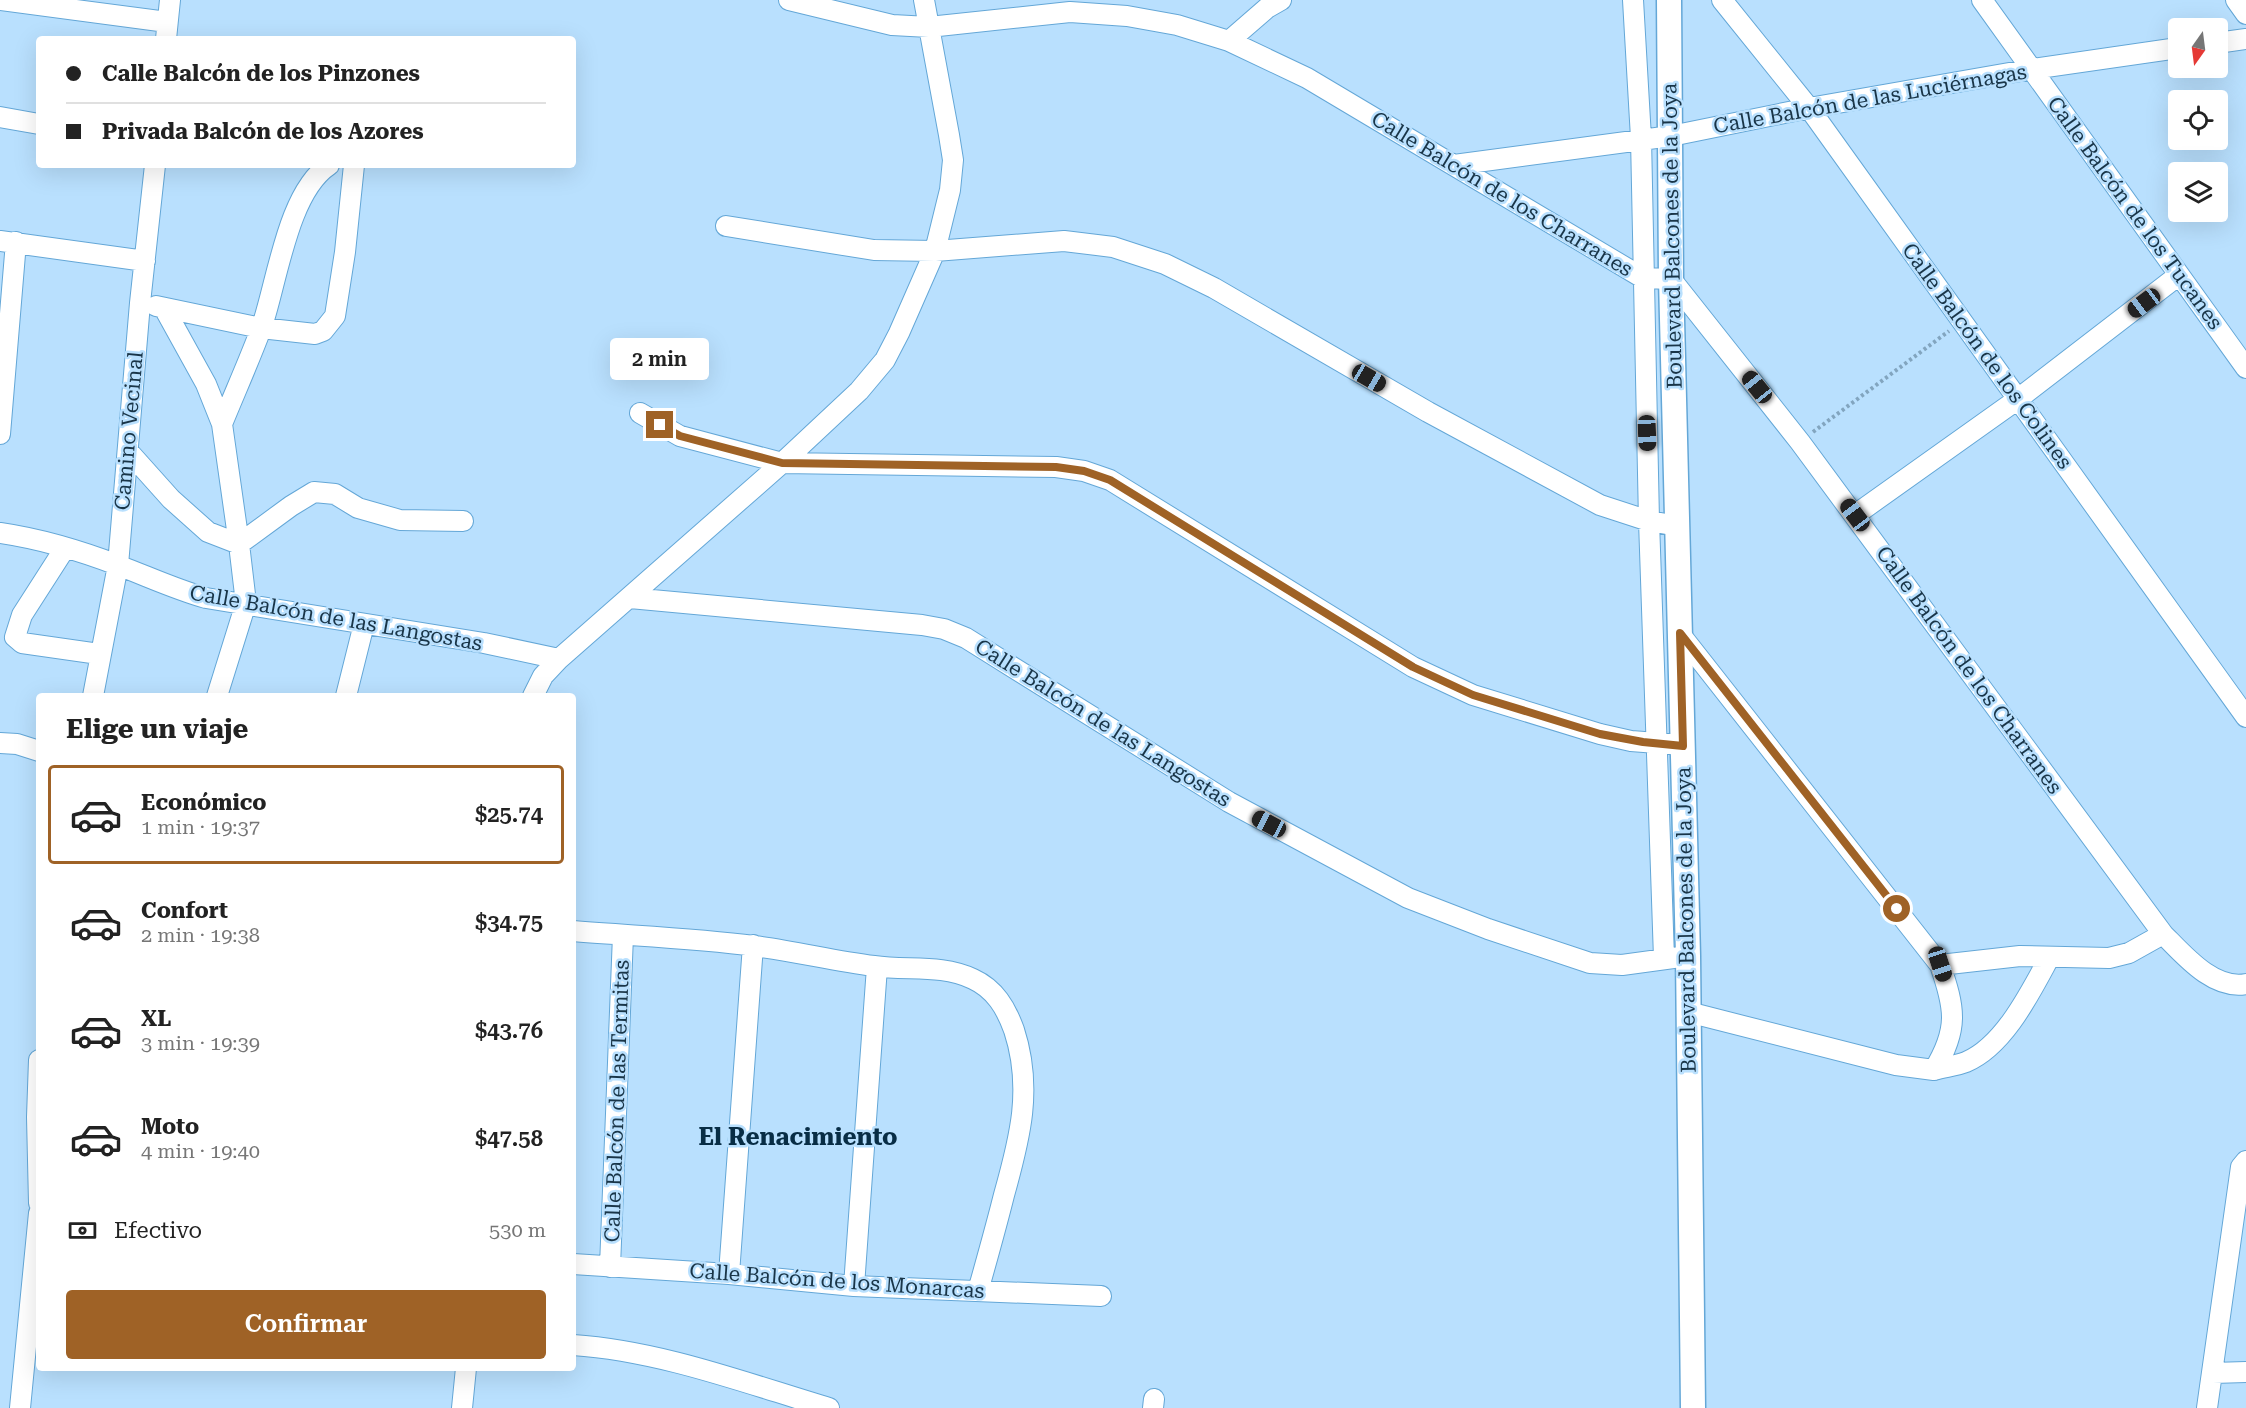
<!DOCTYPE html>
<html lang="es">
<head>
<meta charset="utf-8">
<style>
  :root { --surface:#fff; --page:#f2f2f2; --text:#222; --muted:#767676; --line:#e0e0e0; --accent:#9f6226 }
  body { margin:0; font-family:"Roboto Serif",serif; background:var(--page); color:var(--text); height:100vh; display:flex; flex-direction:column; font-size:22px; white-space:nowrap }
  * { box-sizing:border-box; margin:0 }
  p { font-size:20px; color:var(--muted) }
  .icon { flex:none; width:33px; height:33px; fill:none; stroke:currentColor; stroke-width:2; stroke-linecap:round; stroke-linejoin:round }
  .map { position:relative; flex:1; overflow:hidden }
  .sheet { position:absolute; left:36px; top:693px; width:540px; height:678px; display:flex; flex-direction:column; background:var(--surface); border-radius:6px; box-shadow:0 6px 24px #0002 }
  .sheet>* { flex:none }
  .guide { position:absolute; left:36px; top:36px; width:540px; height:132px; border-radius:6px; box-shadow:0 6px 24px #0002; display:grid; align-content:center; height:132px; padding:0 30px; background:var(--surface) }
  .needle { width:39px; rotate:194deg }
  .controls { position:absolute; left:2168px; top:18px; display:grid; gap:12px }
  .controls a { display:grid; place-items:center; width:60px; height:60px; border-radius:6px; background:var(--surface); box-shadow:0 6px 24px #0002; font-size:30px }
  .end { position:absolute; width:27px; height:27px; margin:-14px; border:8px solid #9f6226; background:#fff; box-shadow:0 0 0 3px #fff }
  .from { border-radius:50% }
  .bubble { position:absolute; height:42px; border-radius:6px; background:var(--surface); box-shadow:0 6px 24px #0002; font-size:20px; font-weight:600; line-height:42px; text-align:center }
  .car { position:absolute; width:18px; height:36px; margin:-18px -9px; border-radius:8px; box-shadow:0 0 4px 2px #0007; background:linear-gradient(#222 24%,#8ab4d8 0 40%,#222 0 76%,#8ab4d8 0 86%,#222 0) }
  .guide b { display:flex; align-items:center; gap:21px; height:57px; font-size:22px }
  .guide b+b { border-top:2px solid var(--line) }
  .guide i { width:15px; height:15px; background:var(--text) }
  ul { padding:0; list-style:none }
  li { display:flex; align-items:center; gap:18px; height:99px; margin:0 12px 9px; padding:0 18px; border:3px solid transparent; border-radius:6px }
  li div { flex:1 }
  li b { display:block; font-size:22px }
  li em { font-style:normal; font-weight:600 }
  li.selected { border-color:var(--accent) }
  li>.icon { width:54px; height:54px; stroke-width:1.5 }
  h2 { padding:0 30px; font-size:27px; line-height:72px }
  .pay { display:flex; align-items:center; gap:15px; height:66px; padding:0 30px; font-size:22px }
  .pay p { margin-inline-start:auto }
  .primary-button { display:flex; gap:12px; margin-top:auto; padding:12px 30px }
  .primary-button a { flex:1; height:69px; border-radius:6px; background:var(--accent); color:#fff; font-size:24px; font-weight:600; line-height:69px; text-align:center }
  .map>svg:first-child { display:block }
</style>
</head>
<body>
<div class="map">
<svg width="2246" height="1408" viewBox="0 0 2246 1408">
  <rect width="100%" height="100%" fill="#b9e0fe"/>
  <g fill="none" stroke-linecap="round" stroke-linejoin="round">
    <!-- minor casing -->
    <g stroke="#64a7d7" stroke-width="22">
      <path id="minor" d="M0 0 167 22
        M789 0 892 25 929 27 1070 12 1127 16 1177 25 1229 41 1307 78 1643 278 1671 279 1800 442 2163 934
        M1633 0 1641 138 1649 521 1664 958
        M1722 0 1809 108 2246 717
        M1982 0 2246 368
        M2236 0 2246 14
        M166 39 170 0
        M1229 41 1267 8 1281 0
        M2217 43 2246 39
        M0 117 39 124
        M1454 165 1671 136 1809 108 2032 69 2178 48
        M726 226 874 250 935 251 1064 241 1113 247 1165 264 1214 288 1428 412 1600 505 1649 521 1678 526
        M0 241 145 261
        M156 306 261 328 315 334 323 331 335 316 345 252 354 165
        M164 308 206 384 222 424 239 544 246 603 217 696
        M640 413 680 436 782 463 1056 467 1084 471 1110 480 1413 667 1473 695 1600 734 1631 741 1683 745
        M222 424C235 392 249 361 261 329 277 284 287 193 329 165
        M0 434 16 242
        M128 451 171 499 208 532 239 544 291 506 314 492 335 494 358 508 400 520 463 521
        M1855 515 2018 399 2179 275
        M0 533C41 539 81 551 120 566 149 577 177 590 206 598L484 643 559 659
        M65 548 22 615 15 637 22 643 99 654
        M630 598 922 625 944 629 966 638 1229 802 1408 898 1488 929 1590 963 1622 965 1688 956
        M1680 634 1940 965C1955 1008 1959 1029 1934 1070L1896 1065 1688 1012
        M93 696 118 565 140 303 155 165
        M346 696 364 624
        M533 696 543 676 559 659 782 463 859 391 885 360 899 333 935 251 950 190 953 160 949 135 924 0
        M0 743 17 744 39 751
        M573 931C633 936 694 938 754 946 794 951 834 961 874 966 908 971 941 964 973 979 995 989 1006 1008 1014 1030 1033 1088 1020 1138 1004 1195 996 1227 987 1259 978 1291
        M1940 965 2020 956 2109 958 2129 953 2163 934C2184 955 2213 990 2246 984
        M39 1060 37 1117 39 1203
        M1934 1070C1944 1067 1956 1066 1966 1062 2004 1046 2030 993 2049 958
        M573 1264 729 1274 854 1286 1101 1296
        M610 1267 623 935
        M729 1274 753 945
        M854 1286 877 967
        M573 1345C661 1351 745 1383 829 1408
        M2213 1373 2246 1372
        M20 1408 39 1213
        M462 1408 466 1368
        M1153 1408 1154 1399
        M2207 1408 2241 1167 2246 1161"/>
    </g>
    <!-- tertiary casing -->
    <g stroke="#64a7d7" stroke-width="27">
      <path id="tertiary" d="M1669 0 1671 279 1688 956 1693 1408"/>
    </g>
    <!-- path -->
    <path stroke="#82a5bf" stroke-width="4" stroke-dasharray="3 3" stroke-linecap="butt" d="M1813 432 1949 331"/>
    <!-- minor -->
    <use href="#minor" stroke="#fff" stroke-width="20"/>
    <!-- tertiary -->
    <use href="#tertiary" stroke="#fff" stroke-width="24"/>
  </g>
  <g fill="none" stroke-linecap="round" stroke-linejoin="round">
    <!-- route -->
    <path stroke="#9f6226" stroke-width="8" d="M660 425 680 436 782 463 1056 467 1084 471 1110 480 1413 667 1473 695 1600 734 1643 742 1683 746 1680 633 1897 909"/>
  </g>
  <g text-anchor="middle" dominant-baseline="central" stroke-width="5" stroke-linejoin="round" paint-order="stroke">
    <!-- street labels -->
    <g font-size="21" fill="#193548" stroke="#b9e0fe">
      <text transform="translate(1870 99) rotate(-10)">Calle Balcón de las Luciérnagas</text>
      <text transform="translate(1502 194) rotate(31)">Calle Balcón de los Charranes</text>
      <text transform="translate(2135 213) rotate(54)">Calle Balcón de los Tucanes</text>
      <text transform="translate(1672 236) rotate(-91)">Boulevard Balcones de la Joya</text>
      <text transform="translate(1987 356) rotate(54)">Calle Balcón de los Colines</text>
      <text transform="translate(129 431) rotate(-85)">Camino Vecinal</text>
      <text transform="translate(336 618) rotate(10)">Calle Balcón de las Langostas</text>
      <text transform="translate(1969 670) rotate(54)">Calle Balcón de los Charranes</text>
      <text transform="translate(1103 723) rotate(32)">Calle Balcón de las Langostas</text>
      <text transform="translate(1686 920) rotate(-91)">Boulevard Balcones de la Joya</text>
      <text transform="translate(617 1101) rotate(-88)">Calle Balcón de las Termitas</text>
      <text transform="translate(837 1281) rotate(4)">Calle Balcón de los Monarcas</text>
    </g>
    <!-- quarter labels -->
    <g font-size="24" font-weight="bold" fill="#082d45" stroke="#b9e0fe">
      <text x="798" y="1137">El Renacimiento</text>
    </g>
  </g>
</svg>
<div class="controls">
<a><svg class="needle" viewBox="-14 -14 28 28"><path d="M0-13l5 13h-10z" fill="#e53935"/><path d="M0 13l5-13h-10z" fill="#767676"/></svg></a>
<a><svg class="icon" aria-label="locate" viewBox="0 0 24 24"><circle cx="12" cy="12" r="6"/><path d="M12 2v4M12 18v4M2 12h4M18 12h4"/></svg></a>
<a><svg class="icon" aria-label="layers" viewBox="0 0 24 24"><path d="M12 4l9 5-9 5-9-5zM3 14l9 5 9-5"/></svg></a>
</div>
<i class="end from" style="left:1897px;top:909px"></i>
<i class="end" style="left:660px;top:425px"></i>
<div class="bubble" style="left:610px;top:338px;width:99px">2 min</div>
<i class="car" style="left:2144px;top:303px;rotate:233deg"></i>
<i class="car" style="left:1369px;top:378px;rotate:120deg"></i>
<i class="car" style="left:1757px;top:387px;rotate:321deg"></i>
<i class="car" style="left:1647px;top:433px;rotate:178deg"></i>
<i class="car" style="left:1855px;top:515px;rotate:323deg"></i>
<i class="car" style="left:1269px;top:824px;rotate:298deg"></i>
<i class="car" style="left:1940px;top:964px;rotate:162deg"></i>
<div class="guide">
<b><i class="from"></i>Calle Balcón de los Pinzones</b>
<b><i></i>Privada Balcón de los Azores</b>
</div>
<section class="sheet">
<h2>Elige un viaje</h2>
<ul>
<li class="selected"><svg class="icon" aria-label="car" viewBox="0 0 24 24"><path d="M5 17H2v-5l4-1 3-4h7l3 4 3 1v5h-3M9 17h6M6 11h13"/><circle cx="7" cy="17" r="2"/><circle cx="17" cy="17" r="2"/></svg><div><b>Económico</b><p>1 min · 19:37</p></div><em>$25.74</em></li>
<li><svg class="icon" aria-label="car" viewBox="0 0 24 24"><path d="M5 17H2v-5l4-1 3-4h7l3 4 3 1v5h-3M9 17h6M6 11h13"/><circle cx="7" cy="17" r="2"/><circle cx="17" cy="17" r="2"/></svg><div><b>Confort</b><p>2 min · 19:38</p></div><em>$34.75</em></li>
<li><svg class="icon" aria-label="car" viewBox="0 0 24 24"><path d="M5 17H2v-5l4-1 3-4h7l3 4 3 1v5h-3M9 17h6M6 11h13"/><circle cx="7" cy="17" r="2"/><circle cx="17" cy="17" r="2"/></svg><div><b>XL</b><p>3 min · 19:39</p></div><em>$43.76</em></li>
<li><svg class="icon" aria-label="car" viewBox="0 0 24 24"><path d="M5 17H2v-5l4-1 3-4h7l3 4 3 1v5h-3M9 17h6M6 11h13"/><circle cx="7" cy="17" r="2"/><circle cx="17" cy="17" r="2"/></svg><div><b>Moto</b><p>4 min · 19:40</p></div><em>$47.58</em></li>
</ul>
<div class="pay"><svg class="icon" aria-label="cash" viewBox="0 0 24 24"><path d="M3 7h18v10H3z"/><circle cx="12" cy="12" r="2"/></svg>Efectivo<p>530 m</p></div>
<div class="primary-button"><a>Confirmar</a></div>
</section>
</div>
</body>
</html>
